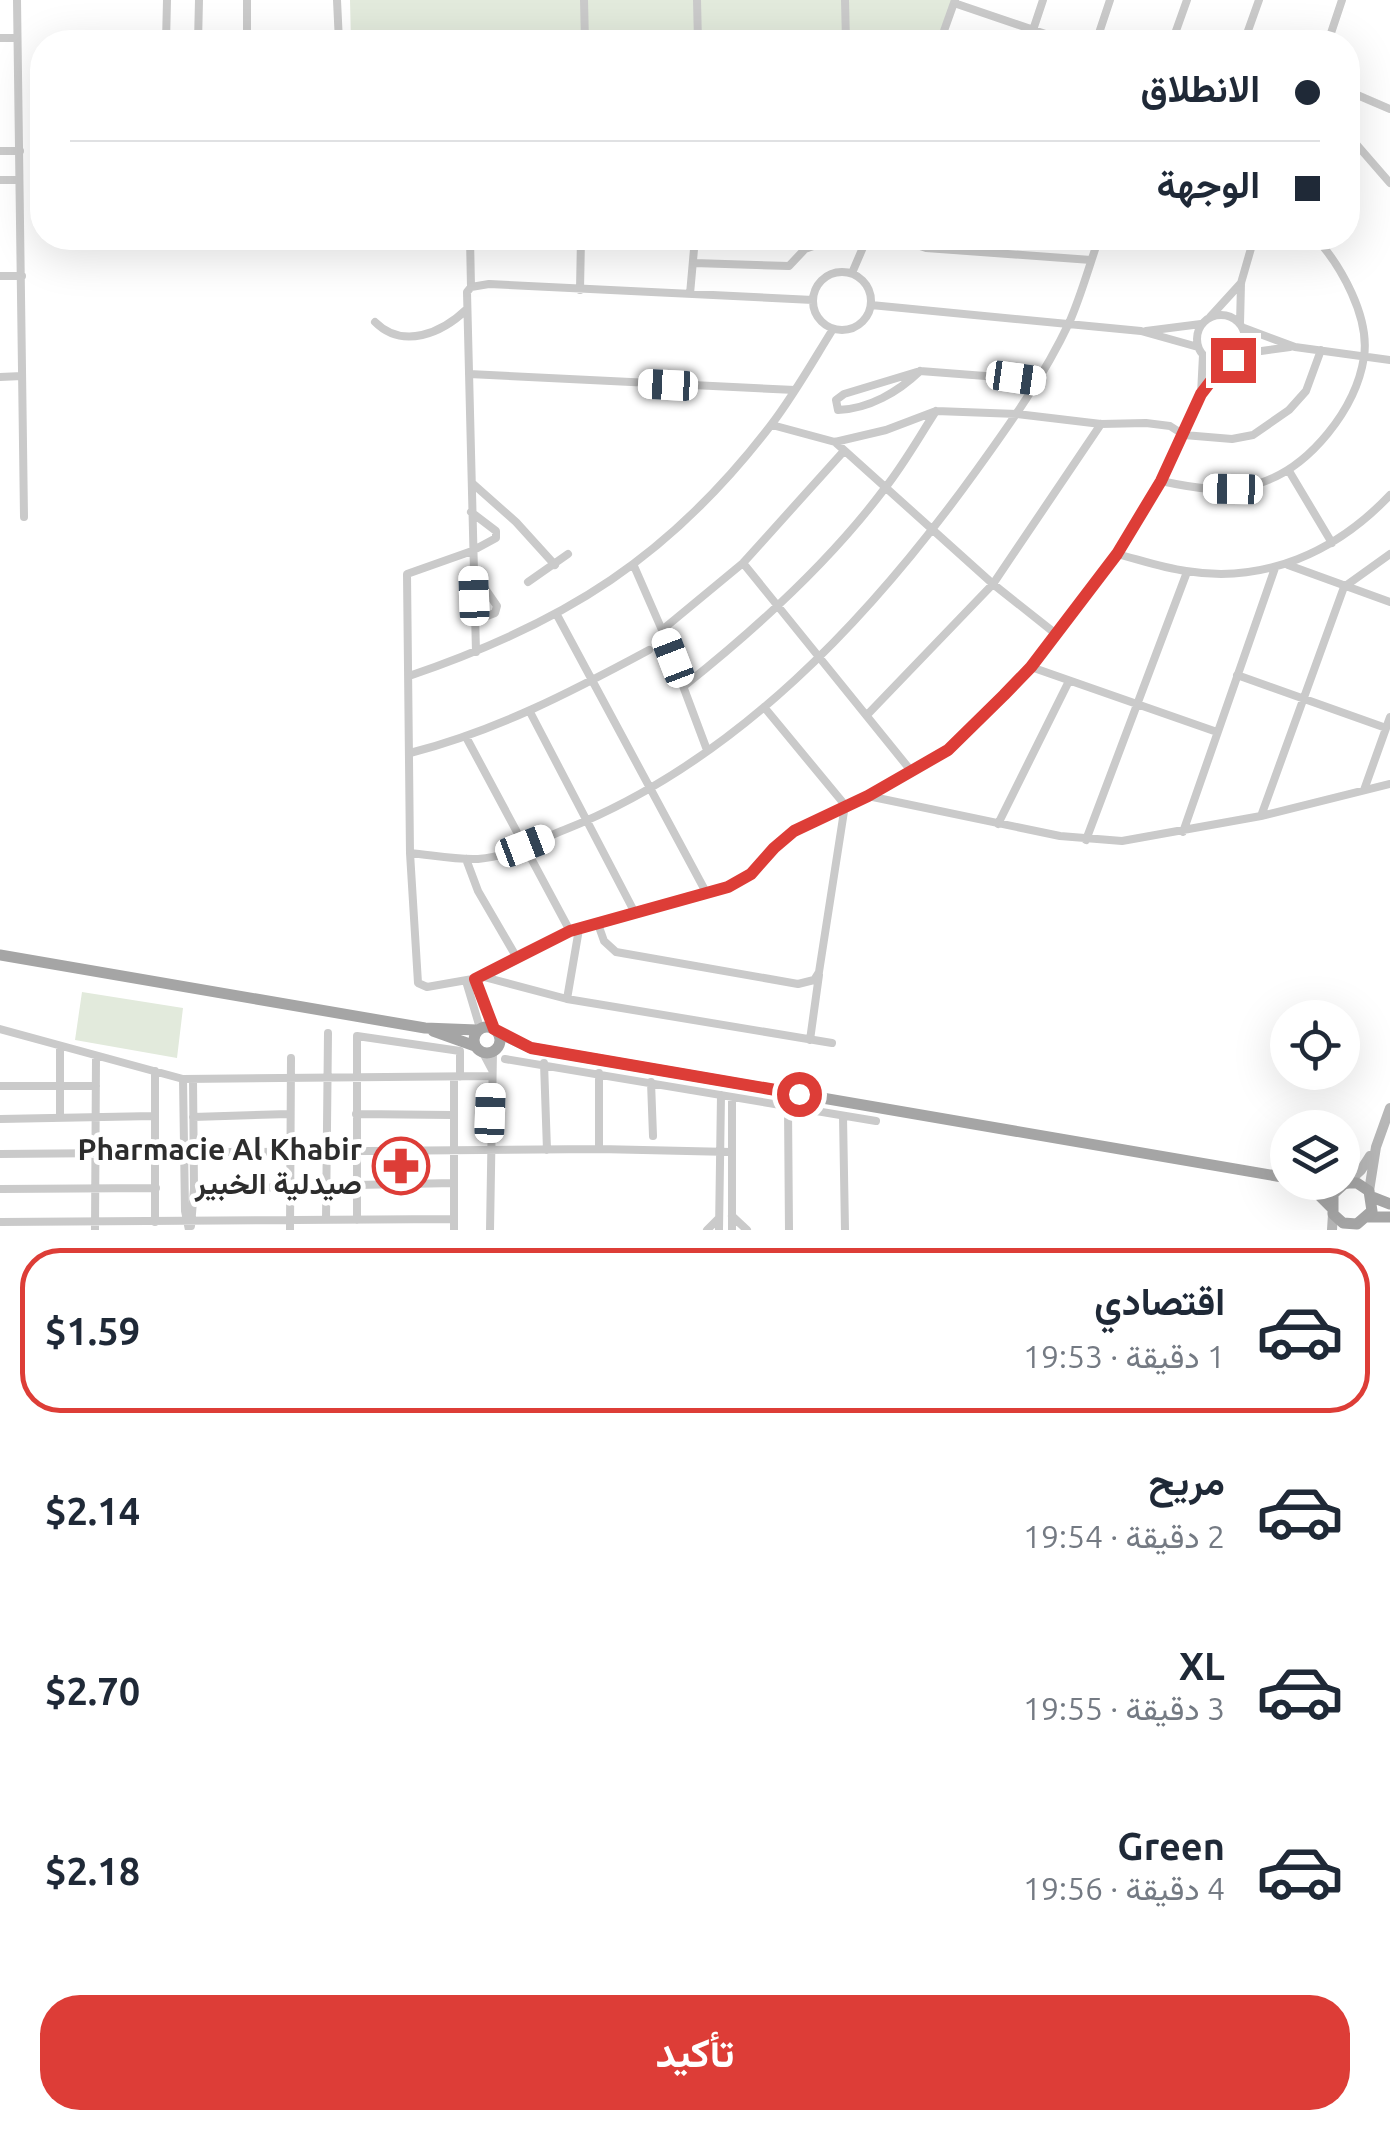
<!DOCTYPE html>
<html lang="ar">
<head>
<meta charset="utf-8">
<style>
  :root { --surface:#fff; --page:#f6f6f7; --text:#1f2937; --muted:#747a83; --line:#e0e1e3; --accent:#dd3d37 }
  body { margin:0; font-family:Ubuntu,Vazirmatn,sans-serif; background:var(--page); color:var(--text); direction:rtl; height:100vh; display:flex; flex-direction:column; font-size:38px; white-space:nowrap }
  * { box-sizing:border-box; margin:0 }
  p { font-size:32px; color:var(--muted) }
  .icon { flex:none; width:55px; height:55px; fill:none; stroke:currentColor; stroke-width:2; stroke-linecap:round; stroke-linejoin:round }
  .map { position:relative; height:1230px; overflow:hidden; direction:ltr }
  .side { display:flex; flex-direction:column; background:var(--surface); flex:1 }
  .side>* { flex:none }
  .hud { position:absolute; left:30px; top:30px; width:1330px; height:220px; border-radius:40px; box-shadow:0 10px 40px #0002; direction:rtl; display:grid; align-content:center; height:220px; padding:0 40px; background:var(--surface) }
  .tools { position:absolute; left:1270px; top:1000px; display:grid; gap:20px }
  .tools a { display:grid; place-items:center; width:90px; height:90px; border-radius:50%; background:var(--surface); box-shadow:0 10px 40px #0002; font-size:50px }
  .end { position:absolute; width:45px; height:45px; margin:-22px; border:12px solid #dd3d37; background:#fff; box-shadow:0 0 0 5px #fff }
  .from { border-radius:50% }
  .car { position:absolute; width:30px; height:60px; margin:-30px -15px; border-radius:12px; box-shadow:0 0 8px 2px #0007; background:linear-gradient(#fff 24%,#345 0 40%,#fff 0 76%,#345 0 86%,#fff 0) }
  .hud b { display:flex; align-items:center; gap:35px; height:95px; font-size:38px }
  .hud b+b { border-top:2px solid var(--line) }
  .hud i { width:25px; height:25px; background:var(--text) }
  ul { padding:18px 0 0; list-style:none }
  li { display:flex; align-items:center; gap:30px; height:165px; margin:0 20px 15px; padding:0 20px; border:5px solid transparent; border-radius:40px }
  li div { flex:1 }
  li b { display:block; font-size:38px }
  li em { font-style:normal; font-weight:700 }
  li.on { border-color:var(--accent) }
  li>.icon { width:90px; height:90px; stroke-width:1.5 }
  .action { display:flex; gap:20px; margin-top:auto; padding:20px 40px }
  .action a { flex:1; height:115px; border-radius:40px; background:var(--accent); color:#fff; font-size:40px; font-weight:700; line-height:115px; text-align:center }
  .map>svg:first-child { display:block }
</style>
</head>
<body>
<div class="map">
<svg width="1390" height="1230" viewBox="0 0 1390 1230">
  <rect width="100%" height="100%" fill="#fff"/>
  <!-- green -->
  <path fill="#e2eadc" d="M350 0H952L936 42H351Z
    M82 992 183 1008 177 1058 75 1040Z"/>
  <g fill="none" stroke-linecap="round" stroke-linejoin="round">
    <!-- minor -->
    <path stroke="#cacaca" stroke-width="8" d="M17 0 24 517
      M337 0 339 42
      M584 0 585 42
      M697 0 698 42
      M845 0 846 42
      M954 3 1069 42
      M0 38H17
      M166 42 167 0
      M198 42 199 0
      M247 42V0
      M940 42 955 0
      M1029 42 1043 0
      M1096 42 1110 0
      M1172 42 1187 0
      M1244 42 1259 0
      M1328 42 1342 0
      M1348 91 1390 109
      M1348 140 1357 145 1390 183
      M0 151H20
      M0 180H19
      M470 238 471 287
      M915 238 920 246 926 248 1091 260
      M1200 238 1252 245
      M694 263 789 266 805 249 836 238
      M813 301a29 29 0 1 1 58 0a29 29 0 1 1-58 0Z
      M852 273 867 238
      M0 276H22
      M580 290 581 238
      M690 294 695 238
      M871 305 1141 331 1198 347
      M1197 339a24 24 0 1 1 48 0a24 24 0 1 1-48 0Z
      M1210 317 1241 283
      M375 322C403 350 442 333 467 309
      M1240 324 1241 283 1254 238
      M1244 328 1295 347 1390 360
      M1146 331 1201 324
      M1240 354 1290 347
      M920 371C898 392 869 409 838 410L836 400 844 394 920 371 1036 380
      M469 374 795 390
      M0 377 22 376
      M1201 394 1203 355
      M772 425 835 442 886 430 936 411 1017 414 1101 424 1146 423 1170 426 1184 435 1232 439 1253 435 1289 410 1306 391 1321 350
      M835 442 993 584 1056 634
      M1289 471 1332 543
      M1161 481C1193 488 1228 494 1260 483 1310 467 1356 409 1364 357 1370 317 1341 266 1316 238
      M472 483 516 522 555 565
      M471 512 496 531V538L472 551 407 574 410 853 418 983 427 987 484 977 570 931 729 887 751 874 774 848 794 831 868 796 948 750 1031 667 1117 554 1161 481 1201 394 1224 363
      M1117 554C1140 560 1163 568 1186 571 1265 584 1336 552 1390 495
      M743 563 912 772
      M1288 565 1390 602
      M634 566 662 630 707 750
      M473 571 497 606 495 613 474 621
      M528 582 568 554
      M557 615 707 894
      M662 630 743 563 843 452
      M476 652 467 292 471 287 489 284 813 300
      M1031 667 1217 732
      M1237 675 1386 728
      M409 676C565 623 670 557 771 425 794 395 813 361 833 329
      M684 686C757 628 829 563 885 488 904 464 919 437 936 411
      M530 712 635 913
      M867 715 993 584 1101 424
      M466 737 570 931
      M410 753C496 731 571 692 649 650
      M1364 790 1390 717
      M868 796 1060 836 1122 841 1261 816 1390 784
      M1261 816 1344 587 1390 554
      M998 824 1069 681
      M1183 832 1275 568
      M1086 840 1187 572
      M410 853C432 855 455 860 478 859 507 857 537 841 564 830 736 762 870 618 976 471 1010 424 1044 376 1069 323 1081 296 1089 266 1099 238
      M466 859 478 891 517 958
      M598 924 604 941 616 952 798 984 814 980 819 972 845 805 764 707
      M484 977 567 999 832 1043
      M475 979 494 1029
      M466 981 480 1028
      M567 999 579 929
      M0 1029 183 1079 492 1076
      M810 1040 819 975
      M60 1046V1118
      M483 1053 492 1070
      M505 1059 876 1121
      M544 1063 547 1150
      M155 1071V1222
      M454 1077V1230
      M183 1079 185 1211 189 1230
      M651 1082 653 1136
      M0 1086H96
      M788 1108 789 1230
      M356 1114 452 1115
      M843 1116 845 1230
      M193 1117 289 1114
      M0 1119 154 1116
      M599 1149V1073
      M0 1154 599 1149 731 1152
      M356 1185 454 1183
      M0 1189 156 1188
      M194 1189 290 1187
      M732 1216 747 1230
      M326 1220 328 1033
      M357 1220V1036L460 1051V1077
      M0 1222 454 1219
      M191 1226 194 1189 193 1079
      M95 1230 96 1056
      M290 1230 291 1058
      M490 1230 493 1051
      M707 1230 719 1218
      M719 1230 721 1095
      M732 1230V1097"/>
    <!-- secondary -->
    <path stroke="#b7b7b7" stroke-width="10" d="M1346 1184 1361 1170 1370 1156
      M1369 1191 1376 1147 1390 1108
      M1332 1230 1333 1214"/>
    <!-- primary -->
    <path stroke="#a5a5a5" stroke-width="11" d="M0 955 425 1028 477 1030
      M474 1040a13 13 0 1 1 26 0a13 13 0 1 1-26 0Z
      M433 1031 475 1046
      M497 1032 531 1048 1288 1178
      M1294 1182 1317 1193 1331 1207
      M1318 1182 1357 1183 1369 1191 1372 1211 1357 1224 1343 1223 1333 1214V1194L1344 1184
      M1372 1197 1390 1204
      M1369 1217H1390"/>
  </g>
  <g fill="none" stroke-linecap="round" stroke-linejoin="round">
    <!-- route -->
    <path stroke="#dd3d37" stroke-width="12" d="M799 1094 531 1048 494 1029 475 979 570 931 728 887 751 874 774 848 794 831 868 796 948 750 1004 695 1031 667 1117 554 1161 481 1201 394 1224 364 1233 360"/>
  </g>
  <!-- icons -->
  <defs>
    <g id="pharmacy-ring" transform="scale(2.875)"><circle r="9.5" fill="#fff" stroke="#dd3d37" stroke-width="1.5"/><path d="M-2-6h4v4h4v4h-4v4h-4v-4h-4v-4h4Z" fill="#dd3d37"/></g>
  </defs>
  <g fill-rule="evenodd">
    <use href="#pharmacy-ring" x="401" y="1166"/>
  </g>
  <g text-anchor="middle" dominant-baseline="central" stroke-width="10" stroke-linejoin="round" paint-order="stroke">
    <!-- poi labels -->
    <g font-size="30" font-weight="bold" fill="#2d2d2d" stroke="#fff" text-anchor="end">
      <text x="362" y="1149">Pharmacie Al Khabir<tspan x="362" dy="34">صيدلية الخبير</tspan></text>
    </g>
  </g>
</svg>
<div class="tools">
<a><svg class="icon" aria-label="locate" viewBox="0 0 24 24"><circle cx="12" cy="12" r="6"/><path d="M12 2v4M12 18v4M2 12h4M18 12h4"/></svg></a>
<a><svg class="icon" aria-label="layers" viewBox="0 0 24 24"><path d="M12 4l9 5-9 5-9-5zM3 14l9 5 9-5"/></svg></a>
</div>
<i class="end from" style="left:799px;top:1094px"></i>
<i class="end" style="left:1233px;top:360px"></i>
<i class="car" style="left:1016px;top:378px;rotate:98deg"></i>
<i class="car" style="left:668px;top:385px;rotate:273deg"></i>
<i class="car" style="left:1233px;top:489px;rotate:271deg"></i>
<i class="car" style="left:474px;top:596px;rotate:358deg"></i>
<i class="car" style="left:673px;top:658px;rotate:339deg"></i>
<i class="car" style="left:525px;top:846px;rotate:69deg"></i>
<i class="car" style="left:490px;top:1113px;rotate:2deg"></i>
<div class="hud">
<b><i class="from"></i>الانطلاق</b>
<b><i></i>الوجهة</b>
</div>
</div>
<section class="side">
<ul>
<li class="on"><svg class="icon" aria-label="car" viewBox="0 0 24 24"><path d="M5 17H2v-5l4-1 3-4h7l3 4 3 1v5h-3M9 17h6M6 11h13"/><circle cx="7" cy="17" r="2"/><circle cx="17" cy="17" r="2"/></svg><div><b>اقتصادي</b><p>1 دقيقة · 19:53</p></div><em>$1.59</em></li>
<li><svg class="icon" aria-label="car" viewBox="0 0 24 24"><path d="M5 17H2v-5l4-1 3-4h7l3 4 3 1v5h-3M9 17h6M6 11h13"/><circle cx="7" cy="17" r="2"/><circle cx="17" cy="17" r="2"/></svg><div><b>مريح</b><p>2 دقيقة · 19:54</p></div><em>$2.14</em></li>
<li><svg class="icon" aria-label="car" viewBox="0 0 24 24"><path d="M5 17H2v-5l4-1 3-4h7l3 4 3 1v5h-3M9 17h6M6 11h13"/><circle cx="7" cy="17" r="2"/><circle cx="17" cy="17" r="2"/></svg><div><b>XL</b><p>3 دقيقة · 19:55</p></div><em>$2.70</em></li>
<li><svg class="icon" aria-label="car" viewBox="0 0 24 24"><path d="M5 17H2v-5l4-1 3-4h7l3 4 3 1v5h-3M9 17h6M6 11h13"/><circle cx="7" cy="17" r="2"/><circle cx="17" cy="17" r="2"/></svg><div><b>Green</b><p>4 دقيقة · 19:56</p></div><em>$2.18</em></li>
</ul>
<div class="action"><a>تأكيد</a></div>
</section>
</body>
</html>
